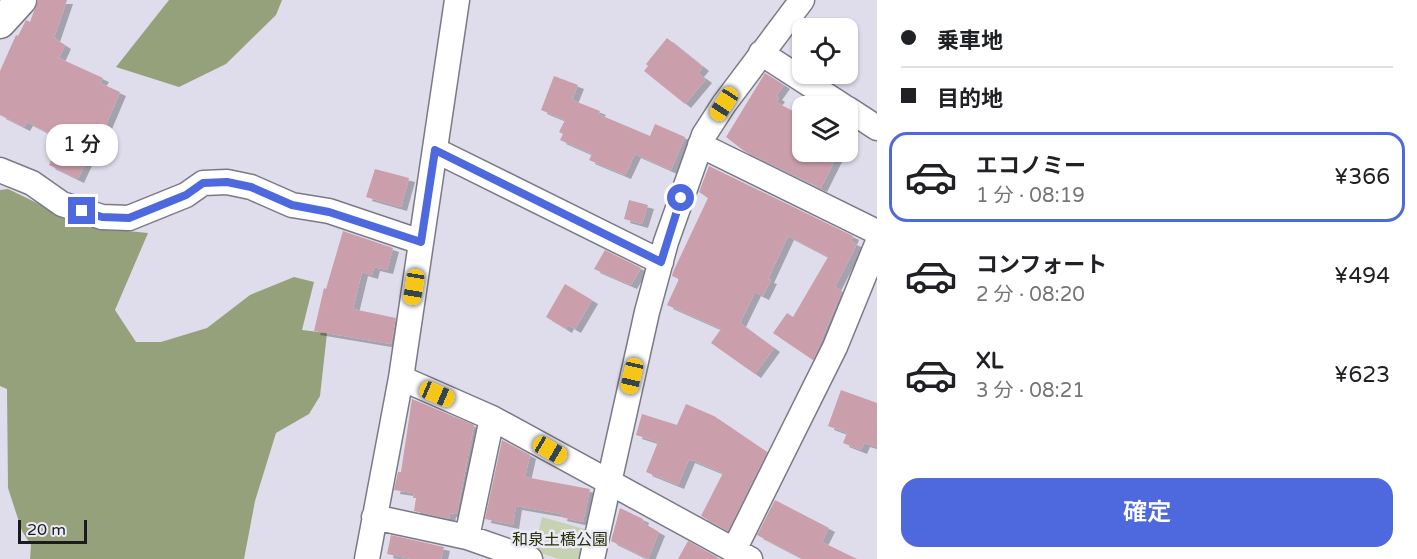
<!DOCTYPE html>
<html lang="ja">
<head>
<meta charset="utf-8">
<style>
  :root { --surface:#fff; --page:#f2f2f2; --text:#202124; --muted:#757577; --line:#e0e0e0; --accent:#4e69dd }
  body { margin:0; font-family:"Varela Round","Noto Sans JP",sans-serif; background:var(--page); color:var(--text); height:100vh; display:flex; flex-direction:column; font-size:22px; white-space:nowrap }
  * { box-sizing:border-box; margin:0 }
  p { font-size:20px; color:var(--muted) }
  .icon { flex:none; width:33px; height:33px; fill:none; stroke:currentColor; stroke-width:2; stroke-linecap:round; stroke-linejoin:round }
  .map { position:relative; flex:1; overflow:hidden }
  .details { display:flex; flex-direction:column; background:var(--surface); width:540px }
  .details>* { flex:none }
  .hud { display:grid; align-content:center; height:132px; padding:0 24px; background:var(--surface) }
  .buttons { position:absolute; left:792px; top:18px; display:grid; gap:12px }
  .buttons a { display:grid; place-items:center; width:66px; height:66px; border-radius:12px; background:var(--surface); box-shadow:0 2px 4px #0004; font-size:30px }
  .scale { position:absolute; left:18px; bottom:15px; width:69px; box-sizing:border-box; padding-left:6px; border:3px solid #1b1a1f; border-top:0; font-size:16px; line-height:21px; white-space:nowrap; color:#1b1a1f; -webkit-text-stroke:4px #eceaf9; paint-order:stroke }
  .end { position:absolute; width:27px; height:27px; margin:-14px; border:8px solid #4e69dd; background:#fff; box-shadow:0 0 0 3px #fff }
  .from { border-radius:50% }
  .bubble { position:absolute; height:42px; border-radius:18px; background:var(--surface); box-shadow:0 2px 4px #0004; font-size:20px; font-weight:600; line-height:42px; text-align:center }
  .car { position:absolute; width:18px; height:36px; margin:-18px -9px; border-radius:8px; box-shadow:0 0 4px 2px #0007; background:linear-gradient(#f5c518 24%,#345 0 40%,#f5c518 0 76%,#345 0 86%,#f5c518 0) }
  .hud b { display:flex; align-items:center; gap:21px; height:57px; font-size:22px }
  .hud b+b { border-top:2px solid var(--line) }
  .hud i { width:15px; height:15px; background:var(--text) }
  ul { padding:0; list-style:none }
  li { display:flex; align-items:center; gap:18px; height:90px; margin:0 12px 9px; padding:0 12px; border:3px solid transparent; border-radius:18px }
  li div { flex:1 }
  li b { display:block; font-size:22px }
  li em { font-style:normal; font-weight:600 }
  li.current { border-color:var(--accent) }
  li>.icon { width:54px; height:54px; stroke-width:1.5 }
  .primary-button { display:flex; gap:12px; margin-top:auto; padding:12px 24px }
  .primary-button a { flex:1; height:69px; border-radius:18px; background:var(--accent); color:#fff; font-size:24px; font-weight:600; line-height:69px; text-align:center }
  main { display:flex; flex:1; min-height:0 }
  .map>svg:first-child { display:block }
</style>
</head>
<body>
<main>
<div class="map">
<svg width="877" height="559" viewBox="0 0 877 559">
  <defs>
    <filter id="shadow"><feDropShadow dx="6" dy="4" stdDeviation="0" flood-color="#0004"/></filter>
  </defs>
  <rect width="100%" height="100%" fill="#dfddec"/>
  <!-- green -->
  <path fill="#c6d2b1" d="M542 517 588 530 580 559H559L534 551Z"/>
  <!-- forest -->
  <path fill="#94a17b" d="M169 0H282L276 15 226 64 179 87 116 67Z
    M8 189 87 227 148 233 115 310 136 342H161L207 328 250 295 294 277 314 282 302 330 327 333 320 396 309 414 276 433 255 501 244 559H30L31 545 22 531 8 488 7 389 0 386V190Z"/>
  <!-- building -->
  <path fill="#cb9eab" filter="url(#shadow)" d="M38 0H67L54 38 65 45 59 58 103 78 100 83 120 92 95 151 92 149 78 179 49 165 60 139 27 122 24 127 0 115V71L16 35 18 36 26 20 30 22Z
    M667 38 703 67 698 73 706 79 685 104 644 71 648 66 646 64Z
    M765 73 784 85 776 96 779 98 776 102 802 116V152H839L821 188 744 151 726 137Z
    M554 76 578 85 572 100 600 111 598 114 650 136 655 124 685 137 671 170 635 154 625 175 589 160 592 154 560 140 563 134 559 132 565 120 541 110Z
    M709 166 853 236 851 241 857 244 835 287 842 291 813 360 773 333 787 313 793 317 828 257 788 236 768 279 771 280 763 296 755 292 740 323 774 348 755 374 711 343 721 329 667 305 679 279 672 276 673 272 708 198 699 192Z
    M375 169 409 178 401 207 366 197Z
    M629 200 648 205 642 224 624 219Z
    M343 231 393 248 387 270 374 267 372 275 362 272 353 309 396 318 391 344 314 331 324 288 326 289Z
    M605 250 641 268 631 285 594 269Z
    M565 284 592 300 575 329 568 325 566 329 546 317Z
    M841 390 877 403V447L864 443 861 450 843 443 847 433 828 426Z
    M412 399 474 425 457 514 450 513 449 519 414 511 416 498H413L414 493 394 490 398 472H401Z
    M686 404 714 416 767 452 728 531 701 516 723 473 689 459 678 485 646 472 658 442 636 435 642 414 677 425Z
    M502 440 530 455 525 477 590 489 583 522 561 517 562 514 516 506 513 525 485 519Z
    M775 500 829 528 822 542 857 559H803L757 535Z
    M620 508 643 519 642 522 659 532 648 559 611 541Z
    M391 535 444 547 441 559H411L387 554Z
    M688 541 717 557 716 559H678Z"/>
  <g fill="none" stroke-linecap="round" stroke-linejoin="round">
    <!-- minor casing -->
    <g stroke="#7b7986" stroke-width="27">
      <path id="minor" d="M761 53 843 106
        M848 109 877 128
        M700 145 877 232
        M435 150 661 262
        M0 170 32 183 62 204 102 217 129 218 186 195 203 183 227 182 251 187 292 205 329 211 421 242
        M401 378 492 418 750 559
        M374 517 467 537 530 559
        M467 537 492 418
        M734 550 835 347 877 244
        M367 559 401 378 457 0
        M592 559 647 312 666 242 704 135 724 104 802 0"/>
    </g>
    <!-- tertiary casing -->
    <g stroke="#7b7986" stroke-width="33">
      <path id="tertiary" d="M0 23 21 0"/>
    </g>
    <!-- minor -->
    <use href="#minor" stroke="#fff" stroke-width="24"/>
    <!-- tertiary -->
    <use href="#tertiary" stroke="#fff" stroke-width="30"/>
  </g>
  <g fill="none" stroke-linecap="round" stroke-linejoin="round">
    <!-- route -->
    <path stroke="#4e69dd" stroke-width="8" d="M82 211 102 217 129 218 186 195 203 183 227 182 251 187 292 205 329 212 421 242 435 150 661 262 681 198"/>
  </g>
  <g text-anchor="middle" dominant-baseline="central" stroke-width="5" stroke-linejoin="round" paint-order="stroke">
    <!-- park labels -->
    <g font-size="16" fill="#253103" stroke="#eceaf9">
      <text x="560" y="540">和泉土橋公園</text>
    </g>
  </g>
</svg>
<div class="buttons">
<a><svg class="icon" aria-label="locate" viewBox="0 0 24 24"><circle cx="12" cy="12" r="6"/><path d="M12 2v4M12 18v4M2 12h4M18 12h4"/></svg></a>
<a><svg class="icon" aria-label="layers" viewBox="0 0 24 24"><path d="M12 4l9 5-9 5-9-5zM3 14l9 5 9-5"/></svg></a>
</div>
<div class="scale">20 m</div>
<i class="end from" style="left:681px;top:198px"></i>
<i class="end" style="left:82px;top:211px"></i>
<div class="bubble" style="left:46px;top:124px;width:72px">1 分</div>
<i class="car" style="left:724px;top:104px;rotate:213deg"></i>
<i class="car" style="left:414px;top:287px;rotate:189deg"></i>
<i class="car" style="left:632px;top:376px;rotate:193deg"></i>
<i class="car" style="left:437px;top:394px;rotate:113deg"></i>
<i class="car" style="left:550px;top:450px;rotate:120deg"></i>
</div>
<section class="details">
<div class="hud">
<b><i class="from"></i>乗車地</b>
<b><i></i>目的地</b>
</div>
<ul>
<li class="current"><svg class="icon" aria-label="car" viewBox="0 0 24 24"><path d="M5 17H2v-5l4-1 3-4h7l3 4 3 1v5h-3M9 17h6M6 11h13"/><circle cx="7" cy="17" r="2"/><circle cx="17" cy="17" r="2"/></svg><div><b>エコノミー</b><p>1 分 · 08:19</p></div><em>¥366</em></li>
<li><svg class="icon" aria-label="car" viewBox="0 0 24 24"><path d="M5 17H2v-5l4-1 3-4h7l3 4 3 1v5h-3M9 17h6M6 11h13"/><circle cx="7" cy="17" r="2"/><circle cx="17" cy="17" r="2"/></svg><div><b>コンフォート</b><p>2 分 · 08:20</p></div><em>¥494</em></li>
<li><svg class="icon" aria-label="car" viewBox="0 0 24 24"><path d="M5 17H2v-5l4-1 3-4h7l3 4 3 1v5h-3M9 17h6M6 11h13"/><circle cx="7" cy="17" r="2"/><circle cx="17" cy="17" r="2"/></svg><div><b>XL</b><p>3 分 · 08:21</p></div><em>¥623</em></li>
</ul>
<div class="primary-button"><a>確定</a></div>
</section>
</main>
</body>
</html>
